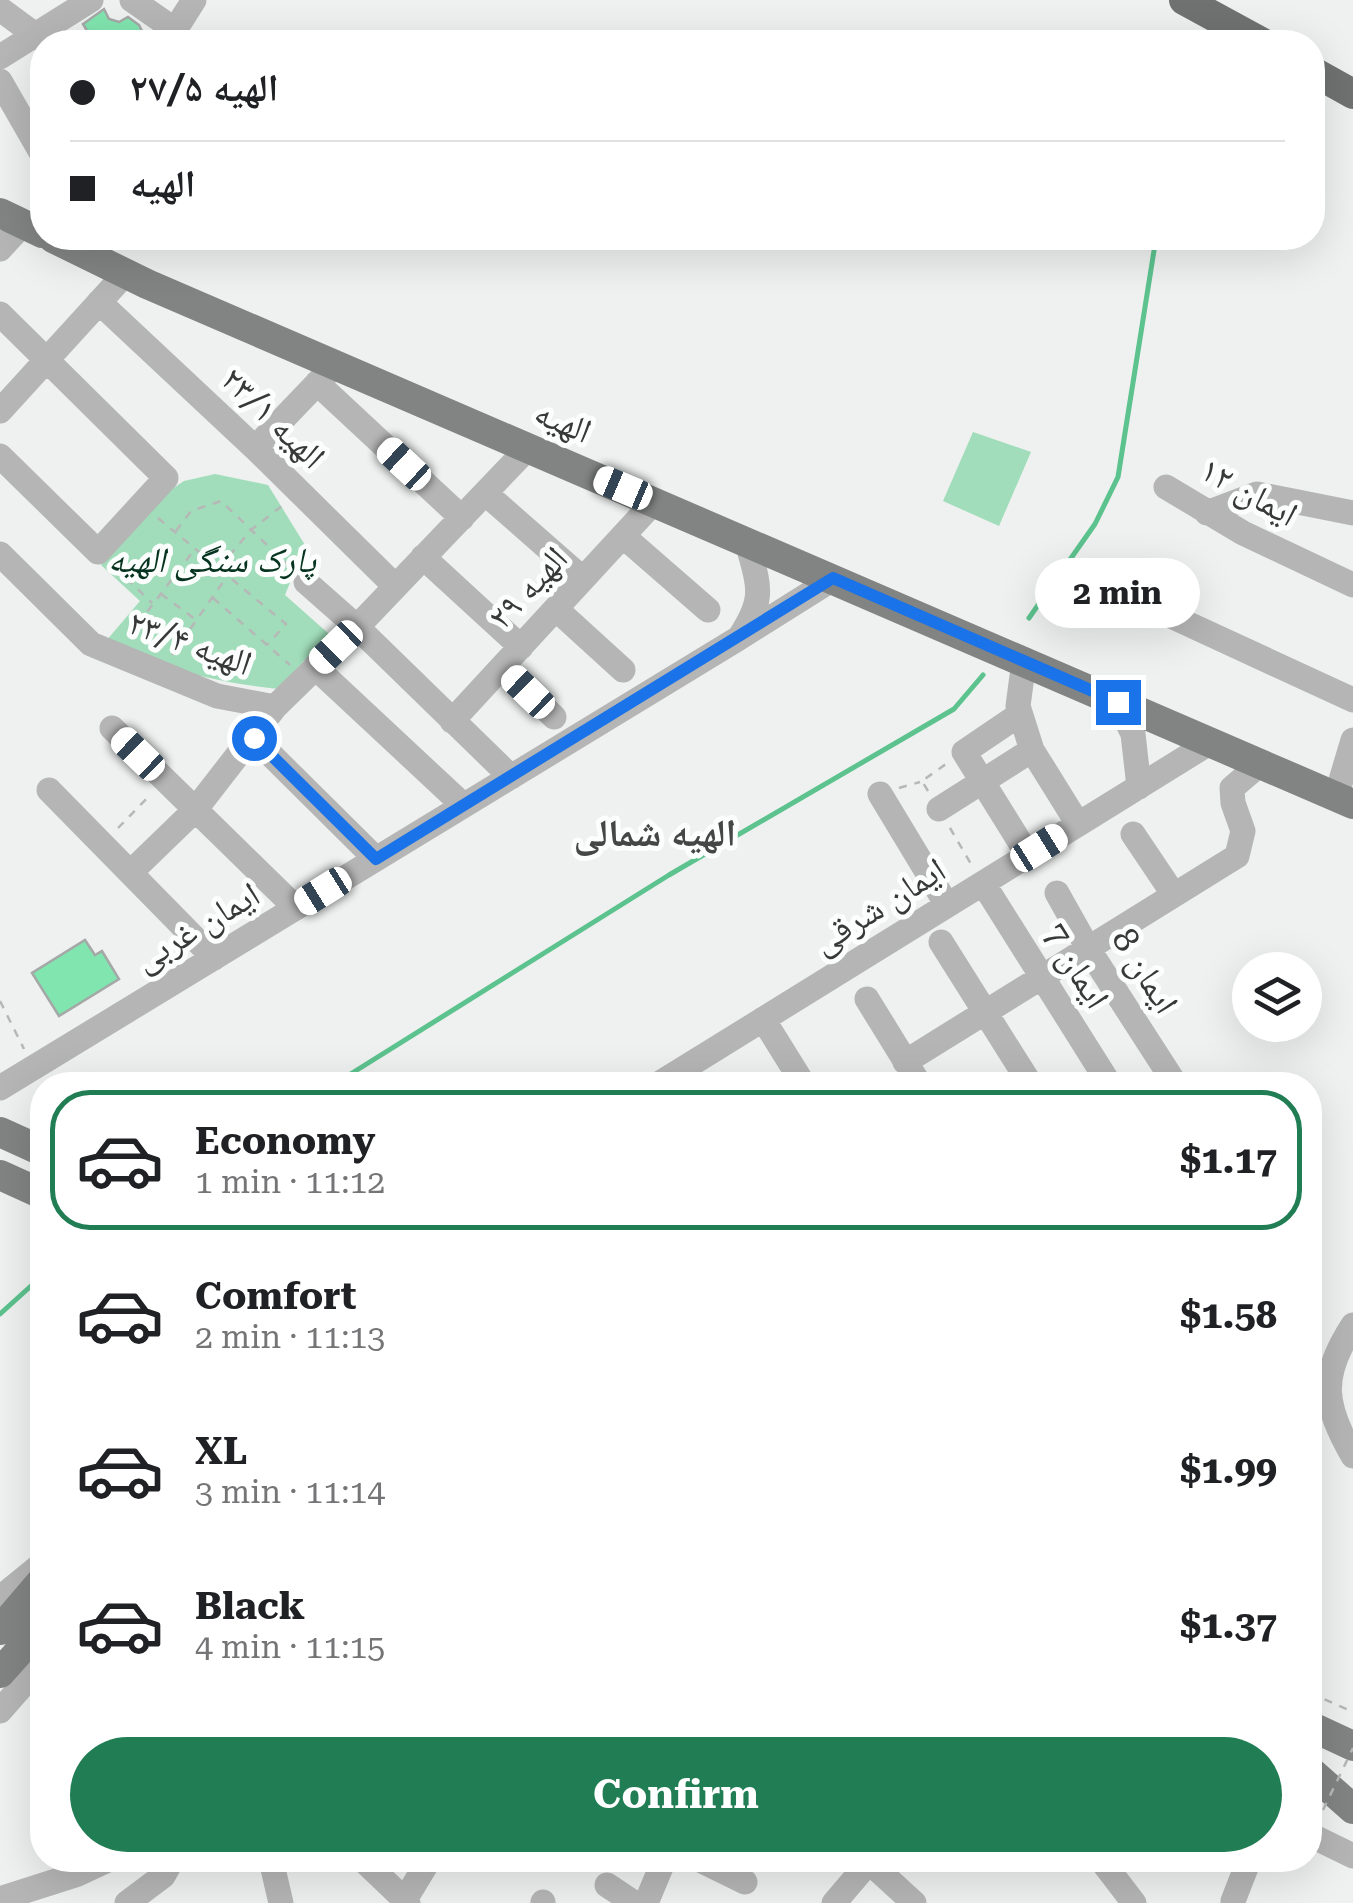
<!DOCTYPE html>
<html lang="en">
<head>
<meta charset="utf-8">
<style>
  :root { --surface:#fff; --page:#f6f6f6; --text:#202124; --muted:#757577; --line:#e0e0e0; --accent:#217d53 }
  body { margin:0; font-family:"Roboto Serif","Noto Naskh Arabic",serif; background:var(--page); color:var(--text); height:100vh; display:flex; flex-direction:column; font-size:38px; white-space:nowrap }
  * { box-sizing:border-box; margin:0 }
  p { font-size:32px; color:var(--muted) }
  .icon { flex:none; width:55px; height:55px; fill:none; stroke:currentColor; stroke-width:2; stroke-linecap:round; stroke-linejoin:round }
  .map { position:relative; flex:1; overflow:hidden }
  .details { position:absolute; left:30px; top:1072px; width:1292px; height:800px; display:flex; flex-direction:column; background:var(--surface); border-radius:40px; box-shadow:0 10px 40px #0002 }
  .details>* { flex:none }
  .banner { position:absolute; left:30px; top:30px; width:1295px; height:220px; border-radius:40px; box-shadow:0 10px 40px #0002; display:grid; align-content:center; height:220px; padding:0 40px; background:var(--surface) }
  .buttons { position:absolute; left:1232px; top:952px; display:grid; gap:20px }
  .buttons a { display:grid; place-items:center; width:90px; height:90px; border-radius:50%; background:var(--surface); box-shadow:0 10px 40px #0002; font-size:50px }
  .end { position:absolute; width:45px; height:45px; margin:-22px; border:12px solid #1a73e8; background:#fff; box-shadow:0 0 0 5px #fff }
  .from { border-radius:50% }
  .bubble { position:absolute; height:70px; border-radius:35px; background:var(--surface); box-shadow:0 10px 40px #0002; font-size:32px; font-weight:700; line-height:70px; text-align:center }
  .car { position:absolute; width:30px; height:60px; margin:-30px -15px; border-radius:12px; box-shadow:0 0 8px 2px #0007; background:linear-gradient(#fff 24%,#345 0 40%,#fff 0 76%,#345 0 86%,#fff 0) }
  .banner b { display:flex; align-items:center; gap:35px; height:95px; font-size:38px }
  .banner b+b { border-top:2px solid var(--line) }
  .banner i { width:25px; height:25px; background:var(--text) }
  ul { padding:18px 0 0; list-style:none }
  li { display:flex; align-items:center; gap:30px; height:140px; margin:0 20px 15px; padding:0 20px; border:5px solid transparent; border-radius:40px }
  li div { flex:1 }
  li b { display:block; font-size:38px }
  li em { font-style:normal; font-weight:700 }
  li.on { border-color:var(--accent) }
  li>.icon { width:90px; height:90px; stroke-width:1.5 }
  .cta { display:flex; gap:20px; margin-top:auto; padding:20px 40px }
  .cta a { flex:1; height:115px; border-radius:60px; background:var(--accent); color:#fff; font-size:40px; font-weight:700; line-height:115px; text-align:center }
  .map>svg:first-child { display:block }
</style>
</head>
<body>
<div class="map">
<svg width="1353" height="1903" viewBox="0 0 1353 1903">
  <rect width="100%" height="100%" fill="#eef1ef"/>
  <!-- green -->
  <path fill="#a1ddba" d="M973 432 1031 452 999 526 943 501Z
    M215 474 268 485 305 545 285 595 329 634 278 689C213 682 164 669 106 641L140 601 101 565 160 497 184 481Z"/>
  <g fill="none" stroke-linecap="round" stroke-linejoin="round">
    <!-- stream -->
    <path stroke="#5cc28e" stroke-width="5" d="M1029 618 1095 524 1118 477 1156 238
      M333 1085 669 875 954 709 983 675
      M0 1314 42 1276"/>
  </g>
  <!-- building -->
  <path fill="#80e5af" stroke="#a4a8a6" stroke-width="2.5" d="M104 9 109 19 119 22 128 17 139 25 145 37 134 42H120L116 34 105 32 92 39 83 24Z
    M85 940 95 955 102 951 119 979 59 1016 32 973Z"/>
  <g fill="none" stroke-linecap="round" stroke-linejoin="round">
    <!-- path -->
    <path stroke="#b5b8b6" stroke-width="2.5" stroke-dasharray="8 8" stroke-linecap="butt" d="M158 518 286 624 267 645
      M176 531 191 511 221 501 290 567
      M115 567 152 603
      M219 568 251 530 283 505
      M161 594 195 619
      M213 598 290 665
      M128 637 195 549
      M172 655 228 575
      M899 788 920 782
      M928 791 922 781 946 764
      M118 828 151 794
      M950 828 971 864
      M0 1001 24 1049
      M1310 1693 1353 1712"/>
    <!-- minor -->
    <path stroke="#b4b5b4" stroke-width="25" d="M132 0 175 30 166 42
      M0 9 45 42
      M175 30 194 0
      M0 57 91 0
      M0 81 42 154
      M0 249 23 224
      M99 302 255 448 395 586
      M0 314 166 478 98 552 0 456
      M317 383 462 518
      M0 411 125 274
      M255 448 328 372
      M1166 487 1243 533 1353 585
      M485 493 583 579
      M1207 513 1257 494 1353 513
      M623 536 708 610
      M747 542C759 587 766 597 739 638L833 579
      M0 554 91 644 217 696 275 707
      M423 557 521 647
      M306 582 357 627 511 777
      M1106 586 1353 700
      M556 609 623 670
      M315 667 463 805
      M502 667 554 717
      M1117 702 1133 734 1139 787
      M1020 714 964 752 1028 855
      M452 721 654 502
      M112 728 296 908
      M254 738 376 859
      M1032 750 1078 824
      M49 790 214 958
      M880 794 947 905
      M1336 797 1353 740
      M939 809 1032 750 1018 706 1024 661
      M1133 834 1174 895
      M132 871 195 810 275 707 357 627 528 448
      M983 883 1110 1085
      M1057 893 1089 950 1176 1085
      M941 942 1031 1085
      M867 999 920 1085
      M763 1019 804 1085
      M905 1062 1237 856 1243 831 1233 803 1232 788 1260 764
      M657 1085 1211 742
      M0 1088 739 638
      M1353 1325C1320 1376 1323 1404 1353 1456
      M0 1598 42 1564
      M0 1711 42 1663
      M1310 1835 1353 1856
      M271 1860 281 1903
      M363 1860 408 1903
      M700 1860 745 1882
      M867 1860 914 1903
      M1101 1860 1134 1903
      M607 1885 634 1903
      M0 1899 78 1874 108 1860
      M1233 1901 1249 1860
      M127 1903 163 1876 172 1860
      M403 1903 429 1860
      M543 1903V1902
      M646 1903 664 1860
      M834 1903 869 1862"/>
    <!-- major -->
    <path stroke="#818482" stroke-width="30" d="M0 213 42 233
      M53 238 147 284 1353 804
      M0 1132 42 1151
      M0 1175 42 1194
      M0 1630 42 1581
      M0 1673 42 1626
      M1310 1726 1353 1746
      M1310 1771 1353 1809"/>
    <!-- highway -->
    <path stroke="#6f7270" stroke-width="30" d="M1184 0 1261 42
      M1312 71 1353 94"/>
    <!-- path-bridge -->
    <path stroke="#b5b8b6" stroke-width="2.5" stroke-dasharray="8 8" stroke-linecap="butt" d="M1323 1810 1353 1748"/>
  </g>
  <g fill="none" stroke-linecap="round" stroke-linejoin="round">
    <!-- route -->
    <path stroke="#1a73e8" stroke-width="12" d="M254 738 376 859 833 578 1118 702"/>
  </g>
  <g text-anchor="middle" dominant-baseline="central" stroke-width="10" stroke-linejoin="round" paint-order="stroke">
    <!-- street labels -->
    <g font-size="35" fill="#373938" stroke="#fbfefc">
      <text transform="translate(273 418) rotate(44)">الهیه ۲۳/۱</text>
      <text transform="translate(563 422) rotate(23)">الهیه</text>
      <text transform="translate(1249 492) rotate(29)">ایمان ۱۲</text>
      <text transform="translate(528 588) rotate(-47)">الهیه ۲۹</text>
      <text transform="translate(190 643) rotate(20)">الهیه ۲۳/۴</text>
      <text transform="translate(879 906) rotate(-32)">ایمان شرقی</text>
      <text transform="translate(197 927) rotate(-31)">ایمان غربی</text>
      <text transform="translate(1076 966) rotate(58)">ایمان 7</text>
      <text transform="translate(1145 971) rotate(58)">ایمان 8</text>
    </g>
    <!-- park labels -->
    <g font-size="35" font-style="italic" fill="#05331f" stroke="#fbfefc">
      <text x="212" y="560">پارک سنگی الهیه</text>
    </g>
    <!-- neighbourhood labels -->
    <g font-size="38" font-weight="bold" fill="#454746" stroke="#fbfefc">
      <text x="655" y="833">الهیه شمالی</text>
    </g>
  </g>
</svg>
<div class="buttons">
<a><svg class="icon" aria-label="layers" viewBox="0 0 24 24"><path d="M12 4l9 5-9 5-9-5zM3 14l9 5 9-5"/></svg></a>
</div>
<i class="end from" style="left:254px;top:738px"></i>
<i class="end" style="left:1118px;top:702px"></i>
<div class="bubble" style="left:1035px;top:558px;width:165px">2 min</div>
<i class="car" style="left:404px;top:464px;rotate:313deg"></i>
<i class="car" style="left:623px;top:488px;rotate:293deg"></i>
<i class="car" style="left:336px;top:647px;rotate:226deg"></i>
<i class="car" style="left:528px;top:692px;rotate:314deg"></i>
<i class="car" style="left:138px;top:754px;rotate:314deg"></i>
<i class="car" style="left:1039px;top:848px;rotate:58deg"></i>
<i class="car" style="left:323px;top:891px;rotate:238deg"></i>
<div class="banner">
<b><i class="from"></i>الهیه ۲۷/۵</b>
<b><i></i>الهیه</b>
</div>
<section class="details">
<ul>
<li class="on"><svg class="icon" aria-label="car" viewBox="0 0 24 24"><path d="M5 17H2v-5l4-1 3-4h7l3 4 3 1v5h-3M9 17h6M6 11h13"/><circle cx="7" cy="17" r="2"/><circle cx="17" cy="17" r="2"/></svg><div><b>Economy</b><p>1 min · 11:12</p></div><em>$1.17</em></li>
<li><svg class="icon" aria-label="car" viewBox="0 0 24 24"><path d="M5 17H2v-5l4-1 3-4h7l3 4 3 1v5h-3M9 17h6M6 11h13"/><circle cx="7" cy="17" r="2"/><circle cx="17" cy="17" r="2"/></svg><div><b>Comfort</b><p>2 min · 11:13</p></div><em>$1.58</em></li>
<li><svg class="icon" aria-label="car" viewBox="0 0 24 24"><path d="M5 17H2v-5l4-1 3-4h7l3 4 3 1v5h-3M9 17h6M6 11h13"/><circle cx="7" cy="17" r="2"/><circle cx="17" cy="17" r="2"/></svg><div><b>XL</b><p>3 min · 11:14</p></div><em>$1.99</em></li>
<li><svg class="icon" aria-label="car" viewBox="0 0 24 24"><path d="M5 17H2v-5l4-1 3-4h7l3 4 3 1v5h-3M9 17h6M6 11h13"/><circle cx="7" cy="17" r="2"/><circle cx="17" cy="17" r="2"/></svg><div><b>Black</b><p>4 min · 11:15</p></div><em>$1.37</em></li>
</ul>
<div class="cta"><a>Confirm</a></div>
</section>
</div>
</body>
</html>
